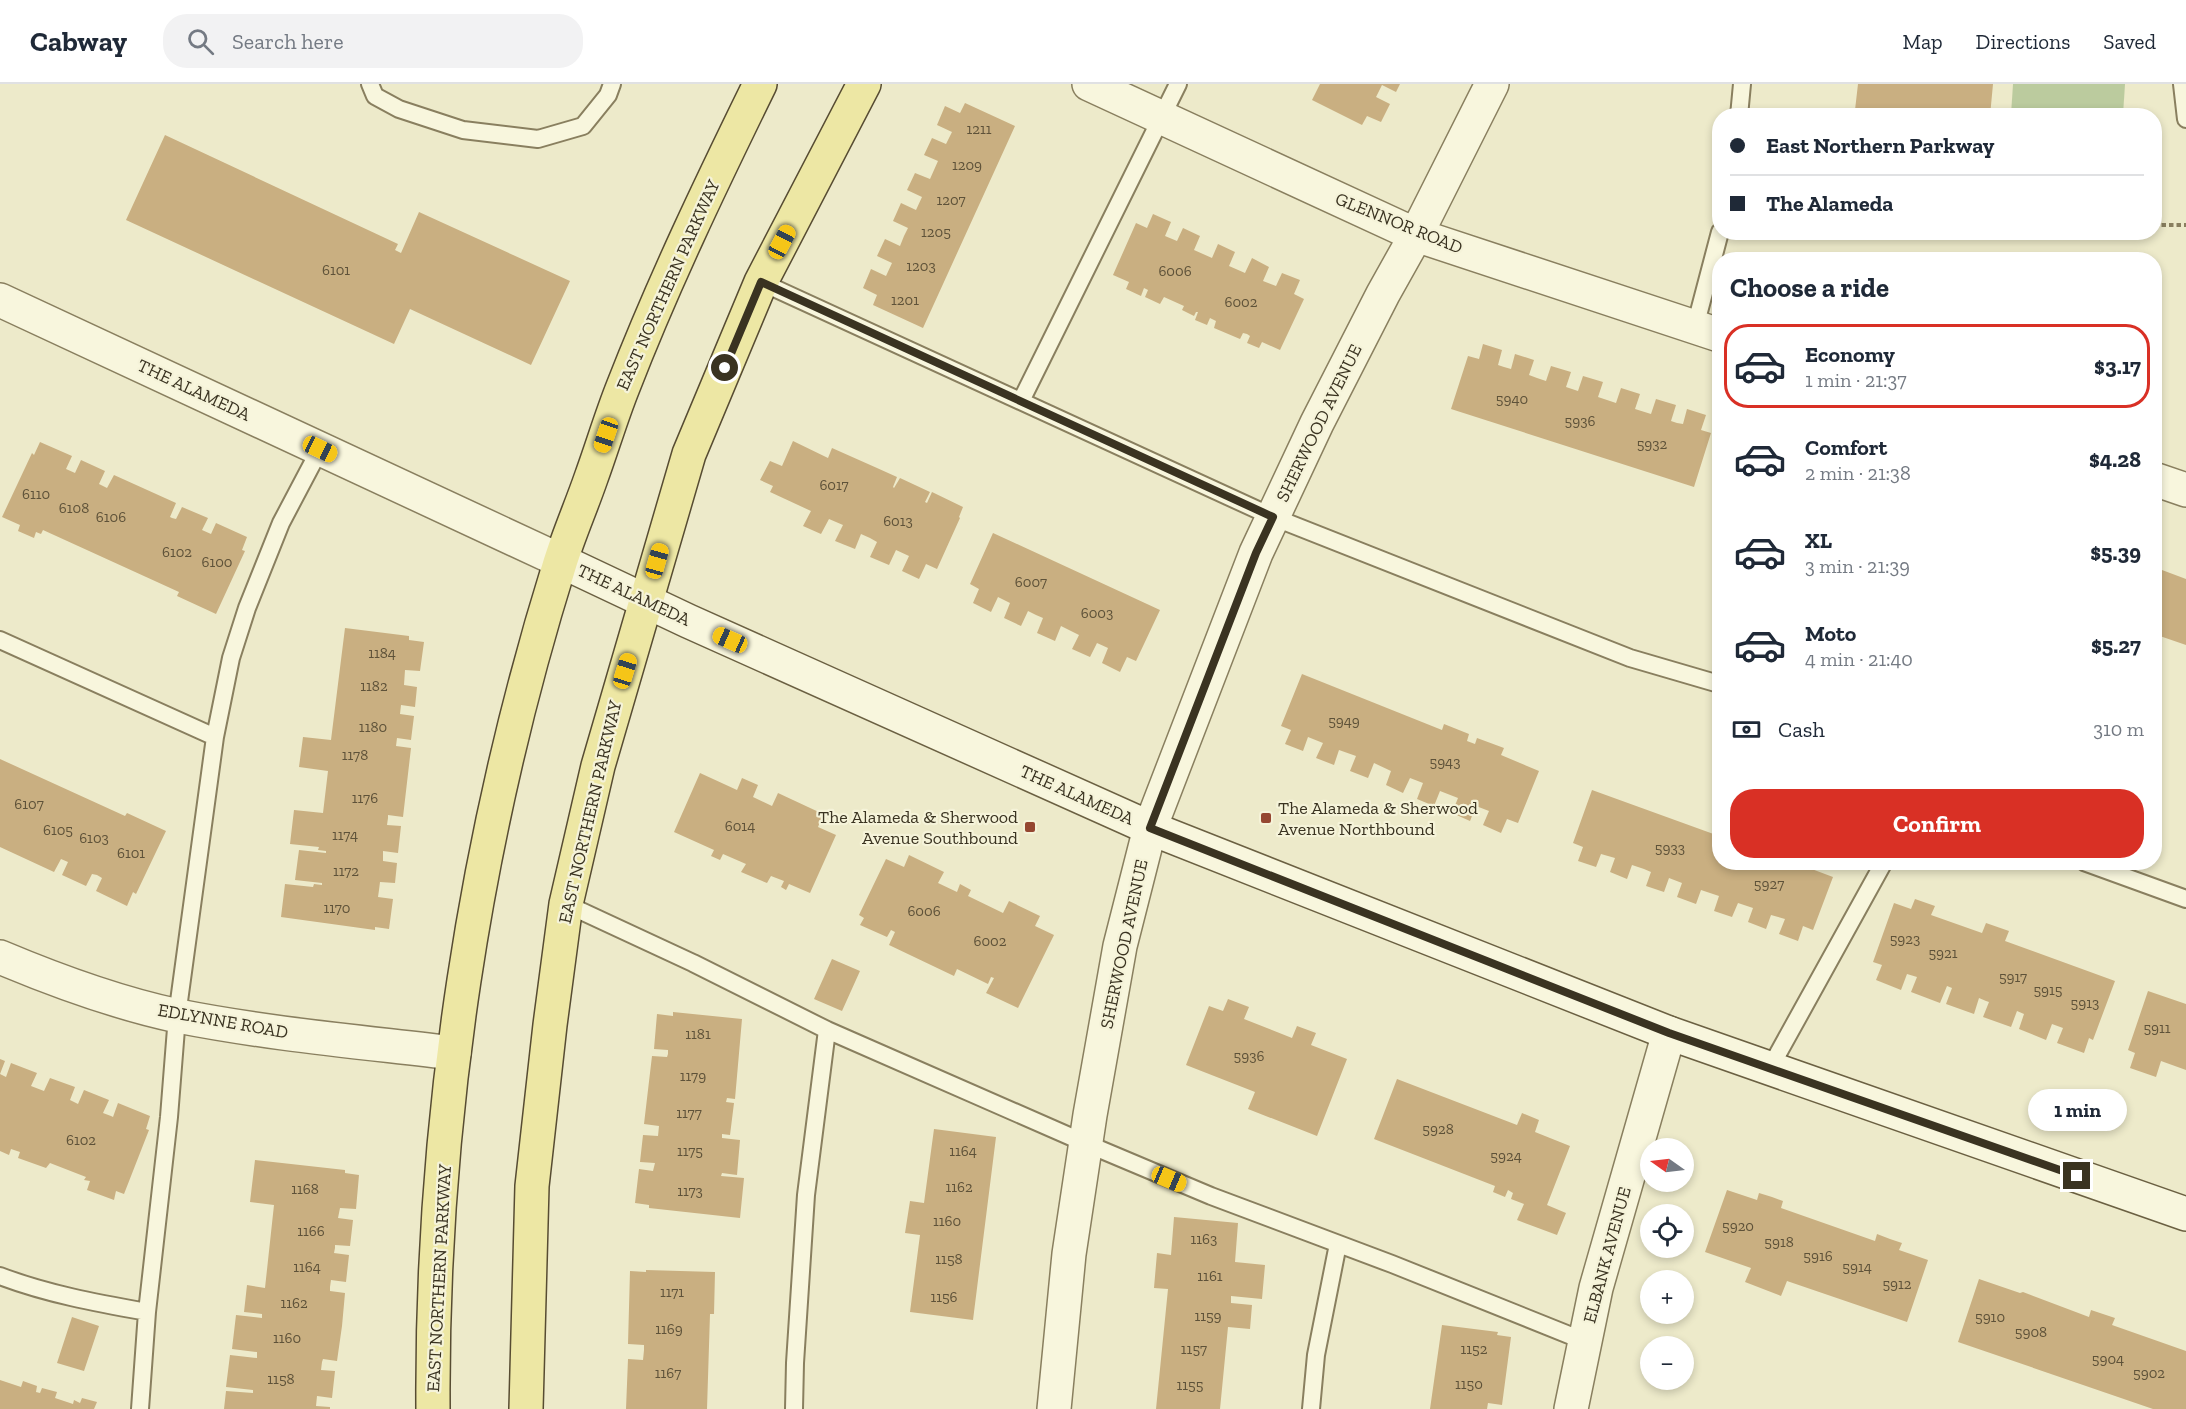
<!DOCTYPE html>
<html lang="en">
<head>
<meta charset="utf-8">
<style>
  :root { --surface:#fff; --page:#f2f2f3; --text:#1f2937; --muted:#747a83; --line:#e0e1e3; --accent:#d93025 }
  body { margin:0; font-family:"Zilla Slab",serif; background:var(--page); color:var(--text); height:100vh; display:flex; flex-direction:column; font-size:22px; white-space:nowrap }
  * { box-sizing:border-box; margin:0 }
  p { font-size:20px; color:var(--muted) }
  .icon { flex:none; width:33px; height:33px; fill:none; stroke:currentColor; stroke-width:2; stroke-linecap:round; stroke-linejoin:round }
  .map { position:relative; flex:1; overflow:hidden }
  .drawer { position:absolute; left:1712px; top:168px; width:450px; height:618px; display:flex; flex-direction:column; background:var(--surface); border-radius:24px; box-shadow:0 3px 9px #0003 }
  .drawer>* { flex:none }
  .banner { position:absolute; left:1712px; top:24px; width:450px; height:132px; border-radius:24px; box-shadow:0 3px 9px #0003; display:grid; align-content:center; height:132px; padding:0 18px; background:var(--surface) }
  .needle { width:39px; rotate:284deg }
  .tools { position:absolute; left:1640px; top:1054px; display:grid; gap:12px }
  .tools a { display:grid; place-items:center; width:54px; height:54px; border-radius:50%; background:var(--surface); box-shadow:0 3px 9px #0003; font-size:30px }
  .end { position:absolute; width:27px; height:27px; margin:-14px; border:8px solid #3a3321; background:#fff; box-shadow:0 0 0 3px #fff }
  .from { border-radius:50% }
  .bubble { position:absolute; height:42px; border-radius:21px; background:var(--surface); box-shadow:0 3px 9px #0003; font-size:20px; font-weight:700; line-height:42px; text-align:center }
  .car { position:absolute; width:18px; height:36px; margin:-18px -9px; border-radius:8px; box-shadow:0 0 4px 2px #0007; background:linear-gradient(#f5c518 24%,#345 0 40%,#f5c518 0 76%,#345 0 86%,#f5c518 0) }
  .banner b { display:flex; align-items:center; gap:21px; height:57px; font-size:22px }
  .banner b+b { border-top:2px solid var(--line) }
  .banner i { width:15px; height:15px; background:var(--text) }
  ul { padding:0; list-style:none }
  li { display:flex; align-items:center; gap:18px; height:84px; margin:0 12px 9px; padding:0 6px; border:3px solid transparent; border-radius:24px }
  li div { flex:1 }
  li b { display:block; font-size:22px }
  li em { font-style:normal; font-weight:700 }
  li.active { border-color:var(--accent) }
  li>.icon { width:54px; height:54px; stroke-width:1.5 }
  h2 { padding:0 18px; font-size:27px; line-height:72px }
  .pay { display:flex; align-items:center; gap:15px; height:66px; padding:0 18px; font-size:22px }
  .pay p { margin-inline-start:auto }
  .cta { display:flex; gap:12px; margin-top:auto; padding:12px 18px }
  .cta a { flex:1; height:69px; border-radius:24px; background:var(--accent); color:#fff; font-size:24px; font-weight:700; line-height:69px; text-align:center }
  header { display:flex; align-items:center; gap:36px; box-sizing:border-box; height:84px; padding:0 30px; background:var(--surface); border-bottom:2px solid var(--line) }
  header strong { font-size:28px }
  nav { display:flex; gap:33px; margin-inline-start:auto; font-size:21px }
  .search { width:420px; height:54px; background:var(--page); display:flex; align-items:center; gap:15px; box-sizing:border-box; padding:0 21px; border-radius:24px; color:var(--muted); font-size:22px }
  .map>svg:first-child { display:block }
</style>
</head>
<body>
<header>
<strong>Cabway</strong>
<div class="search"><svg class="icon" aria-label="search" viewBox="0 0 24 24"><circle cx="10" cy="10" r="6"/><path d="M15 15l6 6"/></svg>Search here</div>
<nav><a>Map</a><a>Directions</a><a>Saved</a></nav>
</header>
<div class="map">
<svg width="2186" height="1325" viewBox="0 0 2186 1325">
  <rect width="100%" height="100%" fill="#edeaca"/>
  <!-- green -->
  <path fill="#bbcb9e" d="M2013 0H2125L2123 31H2011Z"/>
  <!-- building -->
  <path fill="#c9af81" d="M1320 0H1400L1396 8 1382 1 1376 13 1390 20 1381 38 1367 32 1362 41 1312 16Z
    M1858 0H1993L1990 32H1841V25L1855 26Z
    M965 19 1015 42 923 244 873 221 877 211 863 204 871 185 886 192 892 179 877 172 885 155 900 162 904 152 908 144 893 137 901 119 916 126 922 113 907 106 915 89 930 95 938 77 924 71 932 54 946 60 952 48 937 41 945 22 960 29Z
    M165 51 398 160 395 166 401 169 419 128 570 197 531 281 410 225 394 260 126 136Z
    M1153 130 1171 138 1165 152 1177 157 1183 144 1200 152 1194 166 1212 174 1218 160 1235 168 1229 182 1245 189 1252 174 1269 183 1263 197 1276 202 1282 189 1300 196 1294 210 1304 215 1280 266 1262 258 1259 264 1247 259 1250 252 1247 250 1243 249 1240 255 1214 244 1216 237 1210 234 1207 241 1195 236 1198 228H1196L1194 232 1182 226 1184 222 1164 213 1160 220 1145 213 1148 206 1144 204 1141 212 1126 205 1129 198 1113 191 1136 139 1147 144Z
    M1483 260 1502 266 1498 281 1504 283 1511 285 1515 270 1534 276 1529 291 1537 294 1546 297 1551 282 1571 288 1566 303 1578 307 1583 292 1603 298 1598 313 1616 319 1621 304 1640 310 1635 325 1651 330 1656 315 1676 321 1671 337 1677 339 1683 340 1687 325 1706 331 1701 346 1711 349 1694 403 1451 325 1468 272 1479 275Z
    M793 357 828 374 832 364 877 384 897 393 893 403 894 404 900 394 930 408 925 418 927 419 932 408 963 423 959 433 960 434 937 485 926 480 919 495 902 487 909 472 896 466 889 481 870 473 877 458 870 454 861 450 855 465 835 457 843 441 829 435 821 450 803 442 811 427 770 408 773 402 760 396 770 377 782 382Z
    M40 358 72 372 66 385 75 389 81 376 105 387 99 400 107 404 114 391 176 419 170 433 172 434 176 435 182 423 208 434 202 446 211 450 216 439 247 453 242 466 245 467 216 530 177 512 179 508 43 446 41 450 36 448 34 454 18 447 20 441 2 433 32 369 34 371Z
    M993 449 1160 526 1136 577 1127 573 1120 588 1102 579 1108 564 1097 559 1090 573 1072 565 1079 551 1061 542 1055 557 1037 549 1043 534 1036 531 1028 527 1021 542 1004 534 1010 519 998 513 991 528 973 519 979 505 970 500Z
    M2154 483 2186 495V561L2154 550Z
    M345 544 409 552V556L424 558 420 587 405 586 404 601 417 603 415 623 401 621 400 630 414 632 411 656 397 654 396 662 411 664 403 733 388 731V734L387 741 401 742 398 769 383 767V777L397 779 395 799 380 798 379 806 378 813 393 815 389 845 375 843V846L281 833 285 800 313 803 314 800 322 801V799L295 796 299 766 326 769V767L318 766 319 763 290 760 294 726 323 729 328 687 299 683 303 653 331 656Z
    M1302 590 1442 646 1444 640 1469 650 1467 657 1475 660 1477 654 1504 664 1501 671 1539 687 1518 739 1507 735 1501 749 1483 741 1489 727 1476 722 1470 737 1452 729 1458 714 1440 707 1434 722 1417 715 1423 699 1410 694 1403 709 1386 701 1391 687 1374 679 1368 694 1350 687 1356 672 1339 666 1334 681 1316 674 1323 659 1308 653 1303 667 1285 660 1291 646 1281 642Z
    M0 675 125 732 127 729 166 747 136 810 133 808 127 822 96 807 102 794 97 791 92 790 86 802 62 791 68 778 61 775 54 788 0 763Z
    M700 689 737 706 742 694 758 701 753 713 772 722 778 709 823 730 818 743 836 751 810 809 789 800 786 806 781 803 784 797 771 792 767 799 741 788 746 780 723 770 720 776 711 772 714 766 674 748Z
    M1592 706 1719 752V778H1793L1833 793 1813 846 1803 842 1798 857 1779 850 1785 835 1771 831 1766 845 1748 838 1753 824 1738 819 1732 833 1714 827 1719 812 1701 806 1696 820 1677 813 1682 799 1669 794 1664 808 1646 802 1651 788 1644 785 1632 781 1627 795 1610 788 1615 774 1601 770 1596 783 1578 777 1583 763 1573 759Z
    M909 771 944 788 938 799 957 808 960 800 971 806 968 812 1003 829 1009 817 1040 832 1035 842 1054 851 1018 924 986 909 994 894 991 893 988 900 957 885 954 892 889 861 895 848 891 846 887 853 860 841 864 834 859 831 886 775 904 783Z
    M1915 815 1935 822 1931 831 1982 849 1986 839 2009 847 2005 857 2115 897 2093 956 2089 954 2084 969 2057 959 2063 944 2052 940 2046 956 2019 945 2024 930 2017 927 2011 943 1983 933 1989 918 1986 917 1979 914 1974 930 1946 920 1952 904 1947 902 1940 919 1911 908 1917 893 1907 890 1901 906 1876 896 1882 881 1873 878 1894 819 1911 825Z
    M832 875 860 887 842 927 814 915Z
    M2148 907 2186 920V986L2161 977 2156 993 2130 984 2135 969 2128 966Z
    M1228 915 1249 923 1244 935 1292 954 1297 942 1316 949 1311 961 1347 975 1317 1052 1248 1025 1255 1008 1186 981 1209 922 1223 927Z
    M673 928 742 935 735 1015 727 1014 726 1018 734 1019 730 1051 722 1050V1054L740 1056 737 1091 722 1089 721 1092 744 1094 740 1134 649 1124V1121L635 1119 639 1085 653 1087 655 1079 640 1078 643 1051 658 1052 659 1042 644 1040 652 972 667 973 668 970V966L654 965 657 930 673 932Z
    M0 975 5 977 0 990Z
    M11 979 37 989 31 1002 44 1007 50 994 75 1003 70 1016 78 1020 84 1006 109 1016 103 1029 111 1032 113 1033 118 1019 150 1032 146 1045 149 1046 124 1110 116 1107 114 1116 87 1106 90 1097 84 1096 86 1093 50 1079 46 1084 18 1074 20 1068 11 1065 9 1071 0 1067V990L6 993Z
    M1397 995 1517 1041 1522 1029 1539 1036 1535 1048 1570 1062 1547 1121 1566 1129 1557 1151 1517 1136 1524 1120 1511 1115 1513 1109 1508 1106 1505 1113 1493 1108 1495 1102 1374 1055Z
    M934 1045 996 1053 973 1236 910 1228 920 1151 905 1149 910 1117 924 1119Z
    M255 1076 345 1086V1089L359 1091 356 1125 340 1124 338 1134 353 1136 350 1162 335 1161V1164L334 1169 349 1171 346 1198 331 1196 330 1203V1207L345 1209 342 1242 337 1277 323 1275 322 1278 321 1286 335 1287 332 1314 317 1312 316 1322 330 1323V1325H224L226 1307 253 1309V1306L226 1303 230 1271 257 1274V1268L232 1265 236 1231 262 1234V1230L244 1228 247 1201 265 1204 274 1121 250 1118Z
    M1727 1106 1757 1116 1759 1109 1772 1113 1783 1117 1781 1124 1875 1157 1877 1150 1890 1155 1902 1159 1899 1166 1928 1176 1907 1238 1787 1197 1781 1212 1745 1198 1751 1184 1705 1168Z
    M1174 1133 1238 1139 1235 1178 1265 1181 1262 1215 1231 1212V1219L1252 1221 1250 1245 1228 1243 1220 1325H1156L1168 1205 1154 1204 1157 1169 1171 1171Z
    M646 1186 715 1188 714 1230H710L707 1325H626L628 1275 643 1276 644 1266V1261L628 1260 630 1187 646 1188Z
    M1979 1195 2020 1209 2023 1208 2089 1233 2091 1226 2115 1234 2112 1241 2186 1267V1325H2153L1958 1258Z
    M72 1233 99 1242 84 1287 57 1279Z
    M1442 1241 1498 1248 1497 1251 1511 1253 1502 1321 1488 1319 1487 1325H1430Z
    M0 1296 21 1303 23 1297 37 1302 36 1308 40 1309 42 1304 57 1308 55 1314 73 1320 74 1316 80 1319 82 1314 97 1318 94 1325H0Z"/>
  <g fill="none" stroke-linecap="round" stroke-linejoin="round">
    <!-- service casing -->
    <g stroke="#897f5f" stroke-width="20">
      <path id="service" d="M370 0 375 12 399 25 463 46 538 55 583 42 608 11 612 0
        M2182 0 2186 35
        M1739 32 1742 0
        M761 198 1273 433 1630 574 1719 600
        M1695 243 1720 148
        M1021 317 1178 0
        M0 556 215 653
        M2084 778 2186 815
        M566 820 693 879 827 946 1085 1059 1211 1112 1392 1180 1584 1257
        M1770 984 1884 778
        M0 1192C47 1210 97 1219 147 1228
        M140 1325 147 1228 169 1033 177 932 215 653 231 574 247 524 281 439 320 365
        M794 1325 795 1279 806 1111 827 946
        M1311 1325 1316 1271 1338 1160"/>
    </g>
    <!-- minor casing -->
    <g stroke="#897f5f" stroke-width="36">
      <path id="minor" d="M1089 0 1416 151 1719 251
        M2154 395 2186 406
        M0 873C57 897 117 919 178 932 269 950 362 958 454 969
        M1054 1325 1069 1170 1090 1031 1120 862 1150 744 1256 469 1317 339 1383 210 1416 151 1492 0
        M1571 1325 1596 1204 1669 949"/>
    </g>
    <!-- tertiary casing -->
    <g stroke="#897f5f" stroke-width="36">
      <path id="tertiary" d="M0 216 561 477"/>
    </g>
    <!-- secondary casing -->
    <g stroke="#6b6042" stroke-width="36">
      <path id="secondary" d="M561 477 688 537 1150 744 1669 949 2186 1130"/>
    </g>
    <!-- primary casing -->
    <g stroke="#574c32" stroke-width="36">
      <path id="primary" d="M433 1325C431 1040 475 751 560 479 569 450 581 423 591 394 602 364 611 333 623 303 663 200 711 100 760 0
        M526 1325 532 1102 550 941 566 820 598 682 689 370 761 198 864 0"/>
    </g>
    <!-- path -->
    <path stroke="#897f5f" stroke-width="4" stroke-dasharray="4.5 3" stroke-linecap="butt" d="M2154 141H2186"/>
    <!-- service -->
    <use href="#service" stroke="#f8f6dd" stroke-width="16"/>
    <!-- minor -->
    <use href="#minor" stroke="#f8f6dd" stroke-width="33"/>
    <!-- tertiary -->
    <use href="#tertiary" stroke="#f8f6dd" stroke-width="33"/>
    <!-- secondary -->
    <use href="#secondary" stroke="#f8f6dd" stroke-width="33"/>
    <!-- primary -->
    <use href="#primary" stroke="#ede7a4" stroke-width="33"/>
  </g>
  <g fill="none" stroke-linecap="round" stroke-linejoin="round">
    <!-- route -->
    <path stroke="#3a3321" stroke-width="8" d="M725 284 761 198 1273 433 1256 469 1150 744 1669 949 2077 1092"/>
  </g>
  <!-- markers -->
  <g fill="#954731" stroke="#f5f3d9" stroke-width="2">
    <rect x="1260" y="728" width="12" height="12" rx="3"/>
    <rect x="1024" y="737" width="12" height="12" rx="3"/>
  </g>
  <g text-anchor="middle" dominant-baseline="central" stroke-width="4.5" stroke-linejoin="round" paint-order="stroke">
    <!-- number labels -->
    <g font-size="15" fill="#5e5239">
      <text x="979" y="45">1211</text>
      <text x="967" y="81">1209</text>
      <text x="951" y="116">1207</text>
      <text x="936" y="148">1205</text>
      <text x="921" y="182">1203</text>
      <text x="336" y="186">6101</text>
      <text x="1175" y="187">6006</text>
      <text x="905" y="216">1201</text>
      <text x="1241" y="218">6002</text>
      <text x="1512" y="315">5940</text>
      <text x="1580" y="337">5936</text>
      <text x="1652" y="360">5932</text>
      <text x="834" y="401">6017</text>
      <text x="36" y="410">6110</text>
      <text x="74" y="424">6108</text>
      <text x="111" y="433">6106</text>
      <text x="898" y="437">6013</text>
      <text x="177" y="468">6102</text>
      <text x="217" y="478">6100</text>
      <text x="1031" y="498">6007</text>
      <text x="1097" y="529">6003</text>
      <text x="382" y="569">1184</text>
      <text x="374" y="602">1182</text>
      <text x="1344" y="637">5949</text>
      <text x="373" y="643">1180</text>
      <text x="355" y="671">1178</text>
      <text x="1445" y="678">5943</text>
      <text x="365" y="714">1176</text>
      <text x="29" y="720">6107</text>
      <text x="740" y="742">6014</text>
      <text x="58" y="746">6105</text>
      <text x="345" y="751">1174</text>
      <text x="94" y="754">6103</text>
      <text x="1670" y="764">5933</text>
      <text x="131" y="769">6101</text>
      <text x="346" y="787">1172</text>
      <text x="1769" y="800">5927</text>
      <text x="337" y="824">1170</text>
      <text x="924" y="827">6006</text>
      <text x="1905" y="855">5923</text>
      <text x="990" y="857">6002</text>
      <text x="1943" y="869">5921</text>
      <text x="2013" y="893">5917</text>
      <text x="2048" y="906">5915</text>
      <text x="2085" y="919">5913</text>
      <text x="2157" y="944">5911</text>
      <text x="698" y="950">1181</text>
      <text x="1249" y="972">5936</text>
      <text x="693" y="992">1179</text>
      <text x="689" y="1029">1177</text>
      <text x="1438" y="1045">5928</text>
      <text x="81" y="1056">6102</text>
      <text x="690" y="1067">1175</text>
      <text x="963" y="1067">1164</text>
      <text x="1506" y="1072">5924</text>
      <text x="959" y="1103">1162</text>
      <text x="305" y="1105">1168</text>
      <text x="690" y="1107">1173</text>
      <text x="947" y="1137">1160</text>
      <text x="1738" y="1142">5920</text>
      <text x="311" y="1147">1166</text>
      <text x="1204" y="1155">1163</text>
      <text x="1779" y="1158">5918</text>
      <text x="1818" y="1172">5916</text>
      <text x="949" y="1175">1158</text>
      <text x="307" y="1183">1164</text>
      <text x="1857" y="1183">5914</text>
      <text x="1210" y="1192">1161</text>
      <text x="1897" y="1200">5912</text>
      <text x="672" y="1208">1171</text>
      <text x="944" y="1213">1156</text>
      <text x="294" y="1219">1162</text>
      <text x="1208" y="1232">1159</text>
      <text x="1990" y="1233">5910</text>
      <text x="669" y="1245">1169</text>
      <text x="2031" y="1248">5908</text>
      <text x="287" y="1254">1160</text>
      <text x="1194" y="1265">1157</text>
      <text x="1474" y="1265">1152</text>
      <text x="2108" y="1275">5904</text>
      <text x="668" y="1289">1167</text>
      <text x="2149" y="1289">5902</text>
      <text x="281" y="1295">1158</text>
      <text x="1469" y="1300">1150</text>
      <text x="1190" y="1301">1155</text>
    </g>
    <!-- street labels -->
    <g font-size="18" fill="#3a3321" stroke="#f5f3d9">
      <text transform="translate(1399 139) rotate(22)">GLENNOR ROAD</text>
      <text transform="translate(668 201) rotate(-66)">EAST NORTHERN PARKWAY</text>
      <text transform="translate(194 306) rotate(25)">THE ALAMEDA</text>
      <text transform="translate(1319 339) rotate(-64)">SHERWOOD AVENUE</text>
      <text transform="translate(634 511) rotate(25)">THE ALAMEDA</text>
      <text transform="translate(1077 711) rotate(24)">THE ALAMEDA</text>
      <text transform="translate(590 728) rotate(-77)">EAST NORTHERN PARKWAY</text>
      <text transform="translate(1124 860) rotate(-78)">SHERWOOD AVENUE</text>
      <text transform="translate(223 937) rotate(10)">EDLYNNE ROAD</text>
      <text transform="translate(1607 1171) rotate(-75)">ELBANK AVENUE</text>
      <text transform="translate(439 1194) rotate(-87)">EAST NORTHERN PARKWAY</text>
    </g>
    <!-- poi labels -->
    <g font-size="18" fill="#3a3321" stroke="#f5f3d9" text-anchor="start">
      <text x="1278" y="724">The Alameda &amp; Sherwood<tspan x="1278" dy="21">Avenue Northbound</tspan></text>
      <text x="1018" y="733" text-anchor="end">The Alameda &amp; Sherwood<tspan x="1018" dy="21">Avenue Southbound</tspan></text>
    </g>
  </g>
</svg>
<div class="tools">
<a><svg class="needle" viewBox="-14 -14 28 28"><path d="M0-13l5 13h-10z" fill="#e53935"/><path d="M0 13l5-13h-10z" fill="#747a83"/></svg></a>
<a><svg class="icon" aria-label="locate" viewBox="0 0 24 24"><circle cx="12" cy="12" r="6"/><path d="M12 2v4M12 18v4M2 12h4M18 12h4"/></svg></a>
<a>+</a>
<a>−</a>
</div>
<i class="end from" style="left:725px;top:284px"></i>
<i class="end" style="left:2077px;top:1092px"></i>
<div class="bubble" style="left:2028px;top:1005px;width:99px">1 min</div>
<i class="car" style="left:782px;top:158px;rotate:28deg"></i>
<i class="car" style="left:606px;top:351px;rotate:199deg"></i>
<i class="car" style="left:320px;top:365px;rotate:115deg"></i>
<i class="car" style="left:657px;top:477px;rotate:16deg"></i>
<i class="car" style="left:730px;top:556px;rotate:294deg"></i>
<i class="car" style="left:625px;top:587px;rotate:17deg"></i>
<i class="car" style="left:1169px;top:1095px;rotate:113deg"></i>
<div class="banner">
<b><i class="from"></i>East Northern Parkway</b>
<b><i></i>The Alameda</b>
</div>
<section class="drawer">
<h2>Choose a ride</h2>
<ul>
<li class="active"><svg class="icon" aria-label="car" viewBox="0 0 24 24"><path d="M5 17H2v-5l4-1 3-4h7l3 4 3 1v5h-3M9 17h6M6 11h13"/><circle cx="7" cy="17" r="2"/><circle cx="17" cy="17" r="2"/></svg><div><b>Economy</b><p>1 min · 21:37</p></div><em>$3.17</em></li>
<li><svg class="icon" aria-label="car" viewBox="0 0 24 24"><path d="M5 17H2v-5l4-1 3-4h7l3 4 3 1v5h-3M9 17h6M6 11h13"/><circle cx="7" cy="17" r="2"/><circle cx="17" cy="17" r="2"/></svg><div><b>Comfort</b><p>2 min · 21:38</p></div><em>$4.28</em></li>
<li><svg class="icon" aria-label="car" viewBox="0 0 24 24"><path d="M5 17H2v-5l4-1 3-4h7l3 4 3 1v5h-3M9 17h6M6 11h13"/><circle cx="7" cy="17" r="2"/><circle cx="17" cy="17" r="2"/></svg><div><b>XL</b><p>3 min · 21:39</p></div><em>$5.39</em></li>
<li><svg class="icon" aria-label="car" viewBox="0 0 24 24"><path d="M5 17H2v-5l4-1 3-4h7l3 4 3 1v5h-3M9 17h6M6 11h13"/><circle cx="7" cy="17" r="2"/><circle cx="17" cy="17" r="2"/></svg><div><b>Moto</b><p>4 min · 21:40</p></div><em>$5.27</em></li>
</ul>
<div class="pay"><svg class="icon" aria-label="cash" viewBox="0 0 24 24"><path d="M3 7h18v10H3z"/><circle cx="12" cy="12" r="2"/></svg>Cash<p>310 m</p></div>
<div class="cta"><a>Confirm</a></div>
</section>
</div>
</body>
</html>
